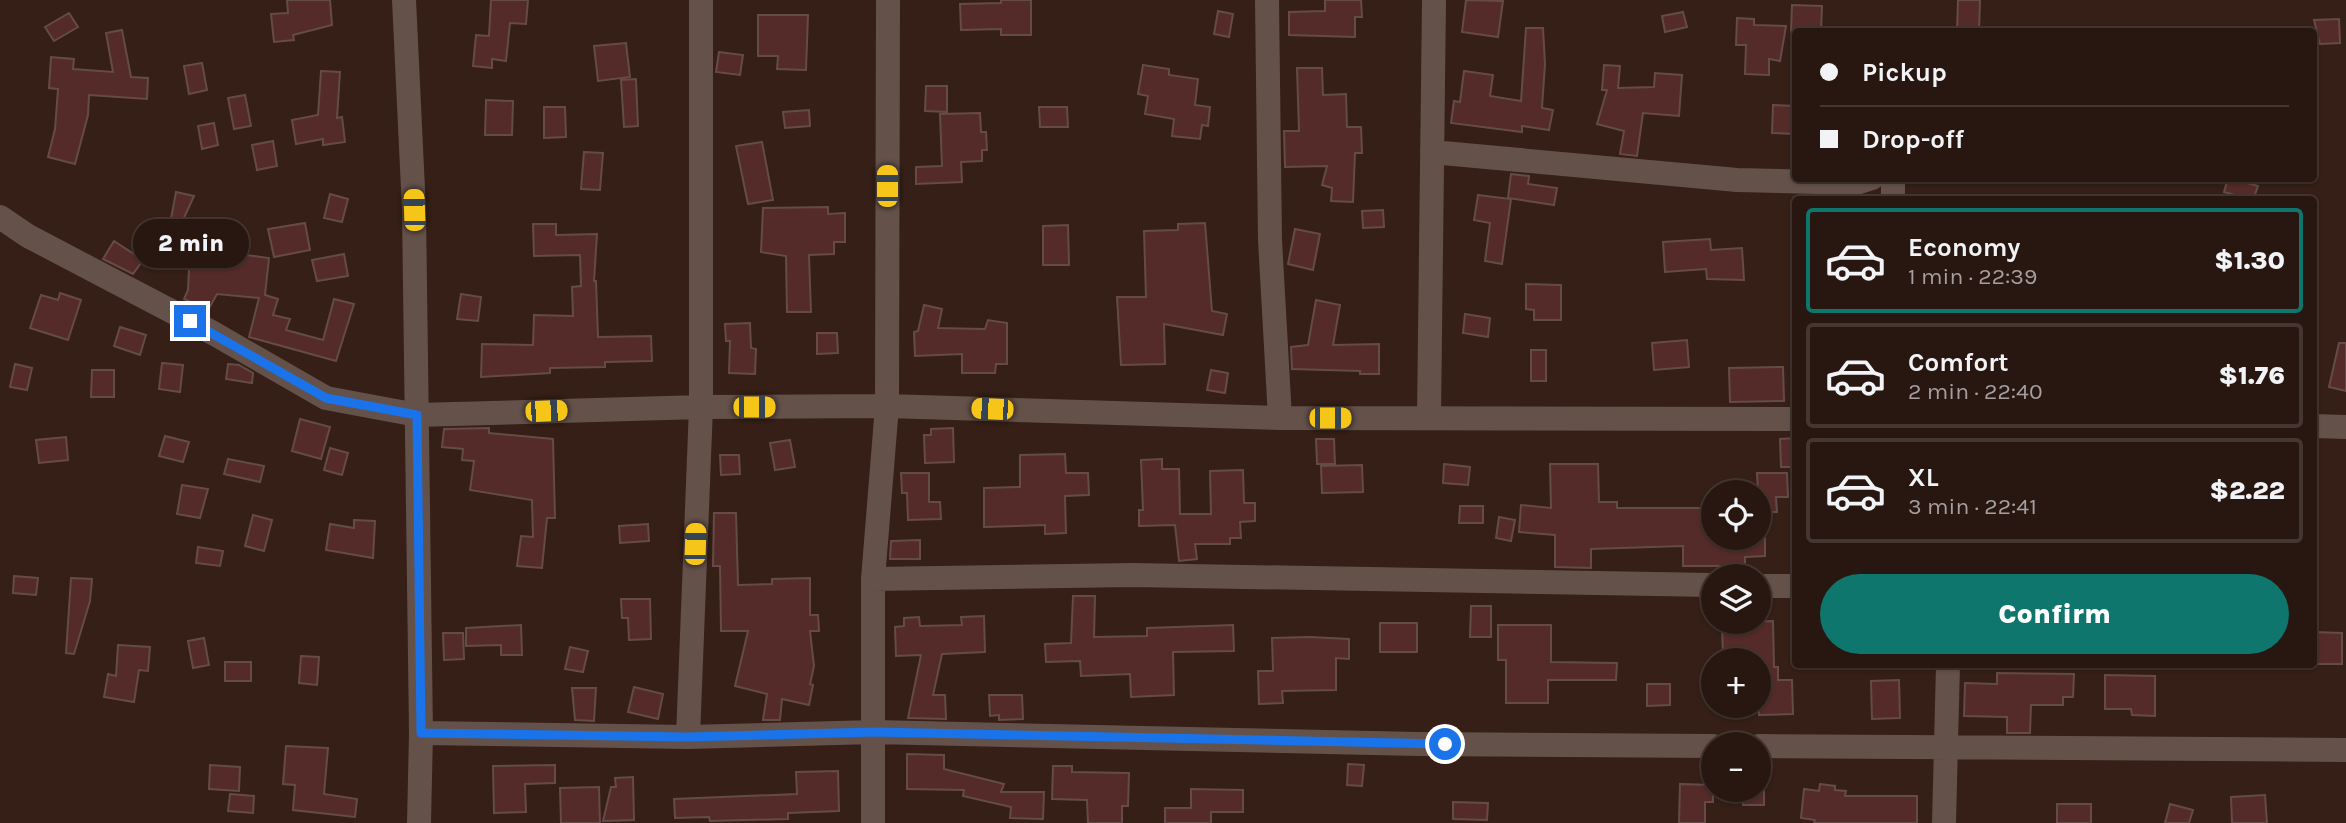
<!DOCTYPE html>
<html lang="en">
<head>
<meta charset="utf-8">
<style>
  :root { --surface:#281711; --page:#30201a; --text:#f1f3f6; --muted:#a59f9f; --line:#443631; --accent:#0f766e }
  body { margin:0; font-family:Karla,sans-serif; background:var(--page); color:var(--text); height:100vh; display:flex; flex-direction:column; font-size:26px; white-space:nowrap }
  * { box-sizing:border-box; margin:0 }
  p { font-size:23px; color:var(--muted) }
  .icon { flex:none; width:38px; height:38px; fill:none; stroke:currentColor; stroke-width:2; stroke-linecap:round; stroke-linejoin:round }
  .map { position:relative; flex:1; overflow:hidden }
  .drawer { position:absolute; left:1792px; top:196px; width:525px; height:472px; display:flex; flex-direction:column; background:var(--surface); border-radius:7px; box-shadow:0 2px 5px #0004,0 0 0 2px var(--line) }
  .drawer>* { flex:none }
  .top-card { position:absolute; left:1792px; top:28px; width:525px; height:154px; border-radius:7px; box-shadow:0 2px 5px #0004,0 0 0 2px var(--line); display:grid; align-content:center; height:154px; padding:0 28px; background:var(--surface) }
  .fabs { position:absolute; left:1701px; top:480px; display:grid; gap:14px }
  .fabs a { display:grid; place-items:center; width:70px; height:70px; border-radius:50%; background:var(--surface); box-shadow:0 2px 5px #0004,0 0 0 2px var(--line); font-size:35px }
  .end { position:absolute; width:32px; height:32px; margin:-16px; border:9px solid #1a73e8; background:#fff; box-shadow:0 0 0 4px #fff }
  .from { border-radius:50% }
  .bubble { position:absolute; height:49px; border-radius:24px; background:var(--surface); box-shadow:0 2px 5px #0004,0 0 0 2px var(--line); font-size:23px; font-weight:800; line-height:49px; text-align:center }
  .car { position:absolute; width:21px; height:42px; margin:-21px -10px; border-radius:9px; box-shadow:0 0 5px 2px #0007; background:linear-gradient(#f5c518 24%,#345 0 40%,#f5c518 0 76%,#345 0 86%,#f5c518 0) }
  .top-card b { display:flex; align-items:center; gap:24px; height:66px; font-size:26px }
  .top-card b+b { border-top:2px solid var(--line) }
  .top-card i { width:18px; height:18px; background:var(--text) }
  ul { padding:12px 0 0; list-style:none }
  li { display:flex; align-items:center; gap:21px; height:105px; margin:0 14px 10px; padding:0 14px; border:4px solid var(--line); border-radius:7px }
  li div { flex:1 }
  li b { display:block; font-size:26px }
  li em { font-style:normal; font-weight:800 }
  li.selected { border-color:var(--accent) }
  li>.icon { width:63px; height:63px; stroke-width:1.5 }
  .primary-button { display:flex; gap:14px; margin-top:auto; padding:14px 28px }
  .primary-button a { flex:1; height:80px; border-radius:42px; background:var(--accent); color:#fff; font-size:28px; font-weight:800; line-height:80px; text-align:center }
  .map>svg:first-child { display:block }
</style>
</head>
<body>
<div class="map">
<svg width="2346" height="823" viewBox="0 0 2346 823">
  <rect width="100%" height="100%" fill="#351f17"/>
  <!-- building -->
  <path fill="#542b28" stroke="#654b48" stroke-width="2" d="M287 0H330L332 25 293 35 294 40 274 42 271 14 288 13Z
    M491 0H528L526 24 510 23 506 61 492 59V68L473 66 476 35 489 36Z
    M1001 0H1031V35H1001V29L961 30 960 4 1001 3Z
    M1325 0H1361L1362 17H1355V37L1289 35V12L1325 11Z
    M1466 0 1503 1 1498 37 1462 32Z
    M1958 0H1980L1979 32H1957Z
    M1792 5 1822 6 1821 32H1791Z
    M1218 11 1233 14 1229 37 1214 34Z
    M1683 12 1687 27 1665 32 1662 16Z
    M69 13 78 27 54 41 45 27Z
    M758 15H808L806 70 777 69 778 56H758Z
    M1737 18 1754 19V25L1786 26 1780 61 1769 59V75L1745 74 1746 45H1736Z
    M2339 19 2340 43 2320 44 2314 20Z
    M1526 28H1543L1545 64 1542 108 1553 110 1549 130 1522 126V132L1451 123 1454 101 1460 102 1464 71 1493 75 1490 96 1521 101Z
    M122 30 131 77 148 78 147 99 89 95 88 115 75 164 48 157 55 129 58 89 49 88 51 57 74 59 73 69 113 72 106 33Z
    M626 43 630 77 598 81 594 46Z
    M719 52 743 55 740 75 716 72Z
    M202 63 207 90 189 94 184 66Z
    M1143 65 1169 69V75L1198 79 1195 105 1210 107 1208 126 1202 125 1200 139 1172 136 1174 119 1145 114 1148 96 1138 94Z
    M1604 65 1620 66 1618 88 1654 87 1655 73 1682 75 1679 116 1643 113 1637 156 1620 154 1624 131 1597 124 1607 90H1602Z
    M1297 68H1322L1323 95 1346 94 1347 127H1361L1362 153H1355L1353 202 1331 201 1332 188 1322 185 1327 166 1285 167 1284 131H1299Z
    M321 71 340 72 337 118 342 117 345 142 323 145V139L296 144 292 120 318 115Z
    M636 79 638 126 624 127 621 80Z
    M926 86H947V112L925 111Z
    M245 95 251 126 234 129 228 98Z
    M486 100 513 101 512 135H485Z
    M1773 105 1796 106V134L1772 133Z
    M544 107H565L566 137 544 138Z
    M1039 107H1067L1068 127H1040Z
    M809 110 810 126 785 128 783 112Z
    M980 113 981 132H986L987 150H982V161L961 162 962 182 916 184V167L942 166 940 114Z
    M214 123 218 145 202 149 198 126Z
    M273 141 277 166 257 170 252 145Z
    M762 142 773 200 748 204 736 146Z
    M584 152 603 153 600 190 581 189Z
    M1511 174 1529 176 1528 184 1557 188 1554 205 1508 198Z
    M2228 178 2258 186 2253 200 2224 192Z
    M176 192 194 196 173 242 167 240Z
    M330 194 348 199 342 222 324 218Z
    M1478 195 1511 199 1502 264 1485 261 1490 223 1474 220Z
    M828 207V214L845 213V242H834V254L809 255 811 312H787L786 256 761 252 763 208Z
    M1383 210 1384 227 1363 228 1362 211Z
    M305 223 310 250 274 257 268 229Z
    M1205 223 1212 311 1227 314 1223 335 1164 324 1165 364 1121 365 1117 297H1146L1144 231 1178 230V224Z
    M533 224H556V235L597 234 594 281H596L598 337 651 336 652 361 605 362V367L550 368V373L481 377 482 344 533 345 534 315 573 316 572 287 581 286 580 255 534 256Z
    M1068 225 1069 265H1043V226Z
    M1295 229 1320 234 1313 270 1288 264Z
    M1710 239 1711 250 1742 248 1744 280 1707 279 1706 269 1665 272 1663 242Z
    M114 241 143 260 133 274 103 259Z
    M190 248 269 258 265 295 278 299 273 315 290 319 286 330 323 340 334 299 354 304 336 361 249 337 259 298 217 294 208 310 184 299 188 290Z
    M344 254 348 276 317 281 312 260Z
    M1526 284 1561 285V320H1534V310L1526 309Z
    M60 293 81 300 68 340 30 328 41 295 58 300Z
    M461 294 481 297 478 321 457 319Z
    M1316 300 1340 305 1333 345 1379 344V374H1360V371L1292 369 1291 347 1308 345Z
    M924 305 942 309 938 328 985 329 988 320 1007 323V364H996L995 373H962V354L915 356 914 332 918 331Z
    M1465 314 1490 318 1488 337 1463 333Z
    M750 323 751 348 756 349 755 374 729 373 730 341H726L725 324Z
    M120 327 146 335 140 355 114 346Z
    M817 333H837L838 353 817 354Z
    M1687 340 1689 367 1654 370 1652 343Z
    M2339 343H2346V391L2329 387Z
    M1531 350H1546V381H1531Z
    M162 363 183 365 180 392 159 389Z
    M15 364 32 368 27 390 10 387Z
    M228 364 239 365 253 373 252 383 226 379Z
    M1783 367 1784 401 1730 402 1729 368Z
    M92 370H114V397H91Z
    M1211 370 1228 373 1225 393 1207 390Z
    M300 419 330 427 321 459 292 451Z
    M489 428V433L553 439 555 518H547L542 568 517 566 521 536 533 537 532 500 470 490 474 461 462 460 463 449 442 447 444 429Z
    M953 428 954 462 925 463 924 435H931V429Z
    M165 436 189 442 183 462 159 456Z
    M66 437 68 460 39 463 36 440Z
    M1796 438V467H1781L1780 439Z
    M1316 439H1334L1335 464H1317Z
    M790 440 795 467 775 470 770 443Z
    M330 448 348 453 342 475 324 470Z
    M1065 454 1066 473H1088L1089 495 1065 496 1066 533 1045 534V525L984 527V488L1020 487V455Z
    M720 455H739L740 474 721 475Z
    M228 459 264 466 260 482 224 474Z
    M1162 459V469H1179L1180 514H1211L1210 471 1243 470 1244 503H1255V521L1240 522 1241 538H1230V544H1195L1197 559 1179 561 1175 525 1139 526V510H1143L1141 460Z
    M1444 464 1470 467 1468 485 1443 483Z
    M1550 464H1598L1599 502H1617V508H1713V537H1765V556L1745 557V566H1683V546L1591 549V568L1555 567V535L1519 532 1521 505 1551 508Z
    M1362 465 1363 492 1322 493 1321 466Z
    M901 473H929V502H940L941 519 908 520 907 493H902Z
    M1757 473H1787L1788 497H1776L1777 512H1759Z
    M182 485 208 489 200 518 177 514Z
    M1460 506H1483V523H1459Z
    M714 513H736L738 585 772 584V579L810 578V615H818L819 631H810L814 666 810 684 813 685 809 705 782 699 780 720H763L767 694 735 686 748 631H721L720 566H713Z
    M253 515 272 520 264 551 245 546Z
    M1499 517 1515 520 1511 541 1496 538Z
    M354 520 375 521 373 558 326 550 330 524 354 528Z
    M648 524 649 541 620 543 619 526Z
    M920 540V559H890L891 541Z
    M198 547 223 551 220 566 196 563Z
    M14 576 38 578 36 595 13 593Z
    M71 578 92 579 90 601 74 654 66 653Z
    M1073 596H1095L1094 637 1147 636V628L1233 625 1234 651 1173 652 1174 695 1131 697 1130 674 1081 676 1080 661 1046 662 1045 644 1071 643Z
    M621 599H650L651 639 629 640 628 618H622Z
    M1471 606H1491V637H1470Z
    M984 616 985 652 942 654 933 695H945L946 719 908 718 921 655 896 656 895 627 904 626V618L919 617 920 626 962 625 961 617Z
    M1773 621 1774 667H1778V680H1792L1793 714 1759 715V660H1723L1722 623Z
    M1380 623H1417V652H1380Z
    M521 625 522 655H501V645L466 646V628Z
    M1498 625H1551V662L1617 663 1616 680H1548V703H1506V660H1498Z
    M2314 632 2342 633V664H2314Z
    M443 633H463L464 659 444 660Z
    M1310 637 1349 639V659L1336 658V690L1282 691 1283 703 1259 704 1258 671H1273L1272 638Z
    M204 638 209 665 193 668 188 641Z
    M118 645 150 647 148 671 139 670 134 702 104 697 108 674 116 676Z
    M570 647 588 651 583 672 565 669Z
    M301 656 319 657 317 685 299 683Z
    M225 662H251V681H225Z
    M1997 673 2074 674 2073 697H2063V705H2031L2030 733H2007V717L1964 716 1965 683 1997 684Z
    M2105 675 2155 676V716L2132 715 2131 709H2105Z
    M1899 680 1900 718 1872 719 1871 681Z
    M1647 684H1670V705L1647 706Z
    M634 687 663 694 658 719 628 712Z
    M572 688H596L594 721 575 720Z
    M989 695H1022L1023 719 999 720V715L990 716Z
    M286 746 328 748 324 794 357 799 355 817 293 810 295 785 283 784Z
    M907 754 944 755V769L1004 784 1001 792H1044L1043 819 1010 818 1011 807 963 796 964 790 907 789Z
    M1348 764 1364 765 1362 786 1347 785Z
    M210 765 240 767 239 791 209 789Z
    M555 765V783L525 784 526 812 494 813 493 766Z
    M1053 766H1072V772L1129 773 1128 806H1122V823H1088L1087 800 1052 799Z
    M838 771 839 811 788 813V819L710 821 709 817 675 818 674 799 797 794 796 772Z
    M633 777 634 820 603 821 611 787H616L615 778Z
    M1680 784 1713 785V802H1705V823H1679Z
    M1820 784 1835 786V790L1846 791 1845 796H1917V823H1814L1815 820 1801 818 1804 789 1819 791Z
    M599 787 600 823H561L560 788Z
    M1191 789 1243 790V812H1211V823H1165V808H1191Z
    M1743 789H1764V805H1743Z
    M230 794 254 796 253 813 228 811Z
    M2265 795 2267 823H2232L2231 797Z
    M1453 802 1488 803 1487 820 1453 819Z
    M2057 804H2091V823H2057Z
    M2170 804 2193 810 2189 823H2165Z"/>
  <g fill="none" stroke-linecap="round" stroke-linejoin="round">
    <!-- minor -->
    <path stroke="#64514a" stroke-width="24" d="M404 0 414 210 421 733 419 823
      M1267 0 1270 240 1280 418
      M1432 152 1737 180 1856 183 1872 178
      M1893 178V200
      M0 217 28 236 213 333 326 398 417 415 701 407 887 406 1280 418 1796 419
      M1429 417 1434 0
      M2314 426 2346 427
      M873 579 1133 575 1713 585
      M1759 586H1796
      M421 733 688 737 874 732 1418 744 1713 746
      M688 737 701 407V0
      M1759 746 2346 750
      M873 823V579L887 406 888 0
      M1944 823 1948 665"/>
  </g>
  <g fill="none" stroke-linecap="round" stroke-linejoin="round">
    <!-- route -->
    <path stroke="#1a73e8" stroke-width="9" d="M190 321 326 398 417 415 421 733 688 737 874 732 1445 744"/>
  </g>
</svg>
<div class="fabs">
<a><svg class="icon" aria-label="locate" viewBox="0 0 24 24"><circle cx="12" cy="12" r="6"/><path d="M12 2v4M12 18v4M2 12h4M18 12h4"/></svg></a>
<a><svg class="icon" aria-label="layers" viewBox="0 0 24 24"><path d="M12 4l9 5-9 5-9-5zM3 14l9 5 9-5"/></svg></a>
<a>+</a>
<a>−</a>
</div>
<i class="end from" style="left:1445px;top:744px"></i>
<i class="end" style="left:190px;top:321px"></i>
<div class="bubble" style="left:133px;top:219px;width:116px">2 min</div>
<i class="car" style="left:887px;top:186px;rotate:0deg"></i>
<i class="car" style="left:414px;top:210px;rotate:358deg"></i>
<i class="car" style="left:754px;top:407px;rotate:90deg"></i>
<i class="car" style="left:992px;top:409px;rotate:272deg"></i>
<i class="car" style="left:546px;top:411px;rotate:88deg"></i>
<i class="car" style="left:1330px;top:418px;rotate:90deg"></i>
<i class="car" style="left:695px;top:544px;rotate:2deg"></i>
<div class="top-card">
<b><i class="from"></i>Pickup</b>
<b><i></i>Drop-off</b>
</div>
<section class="drawer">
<ul>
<li class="selected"><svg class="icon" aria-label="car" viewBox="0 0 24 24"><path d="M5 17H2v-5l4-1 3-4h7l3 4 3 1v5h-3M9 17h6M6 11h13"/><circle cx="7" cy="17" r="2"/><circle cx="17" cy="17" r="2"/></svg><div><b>Economy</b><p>1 min · 22:39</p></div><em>$1.30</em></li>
<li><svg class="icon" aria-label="car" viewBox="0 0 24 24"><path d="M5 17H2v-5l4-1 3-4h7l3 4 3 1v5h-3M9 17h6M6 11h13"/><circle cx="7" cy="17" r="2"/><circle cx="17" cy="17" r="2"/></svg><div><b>Comfort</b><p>2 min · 22:40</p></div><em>$1.76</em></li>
<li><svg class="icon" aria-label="car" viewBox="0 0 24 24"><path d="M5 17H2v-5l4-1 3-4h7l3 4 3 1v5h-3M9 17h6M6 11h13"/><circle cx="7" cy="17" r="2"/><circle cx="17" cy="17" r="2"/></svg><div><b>XL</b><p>3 min · 22:41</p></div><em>$2.22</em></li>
</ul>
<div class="primary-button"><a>Confirm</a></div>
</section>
</div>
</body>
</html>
